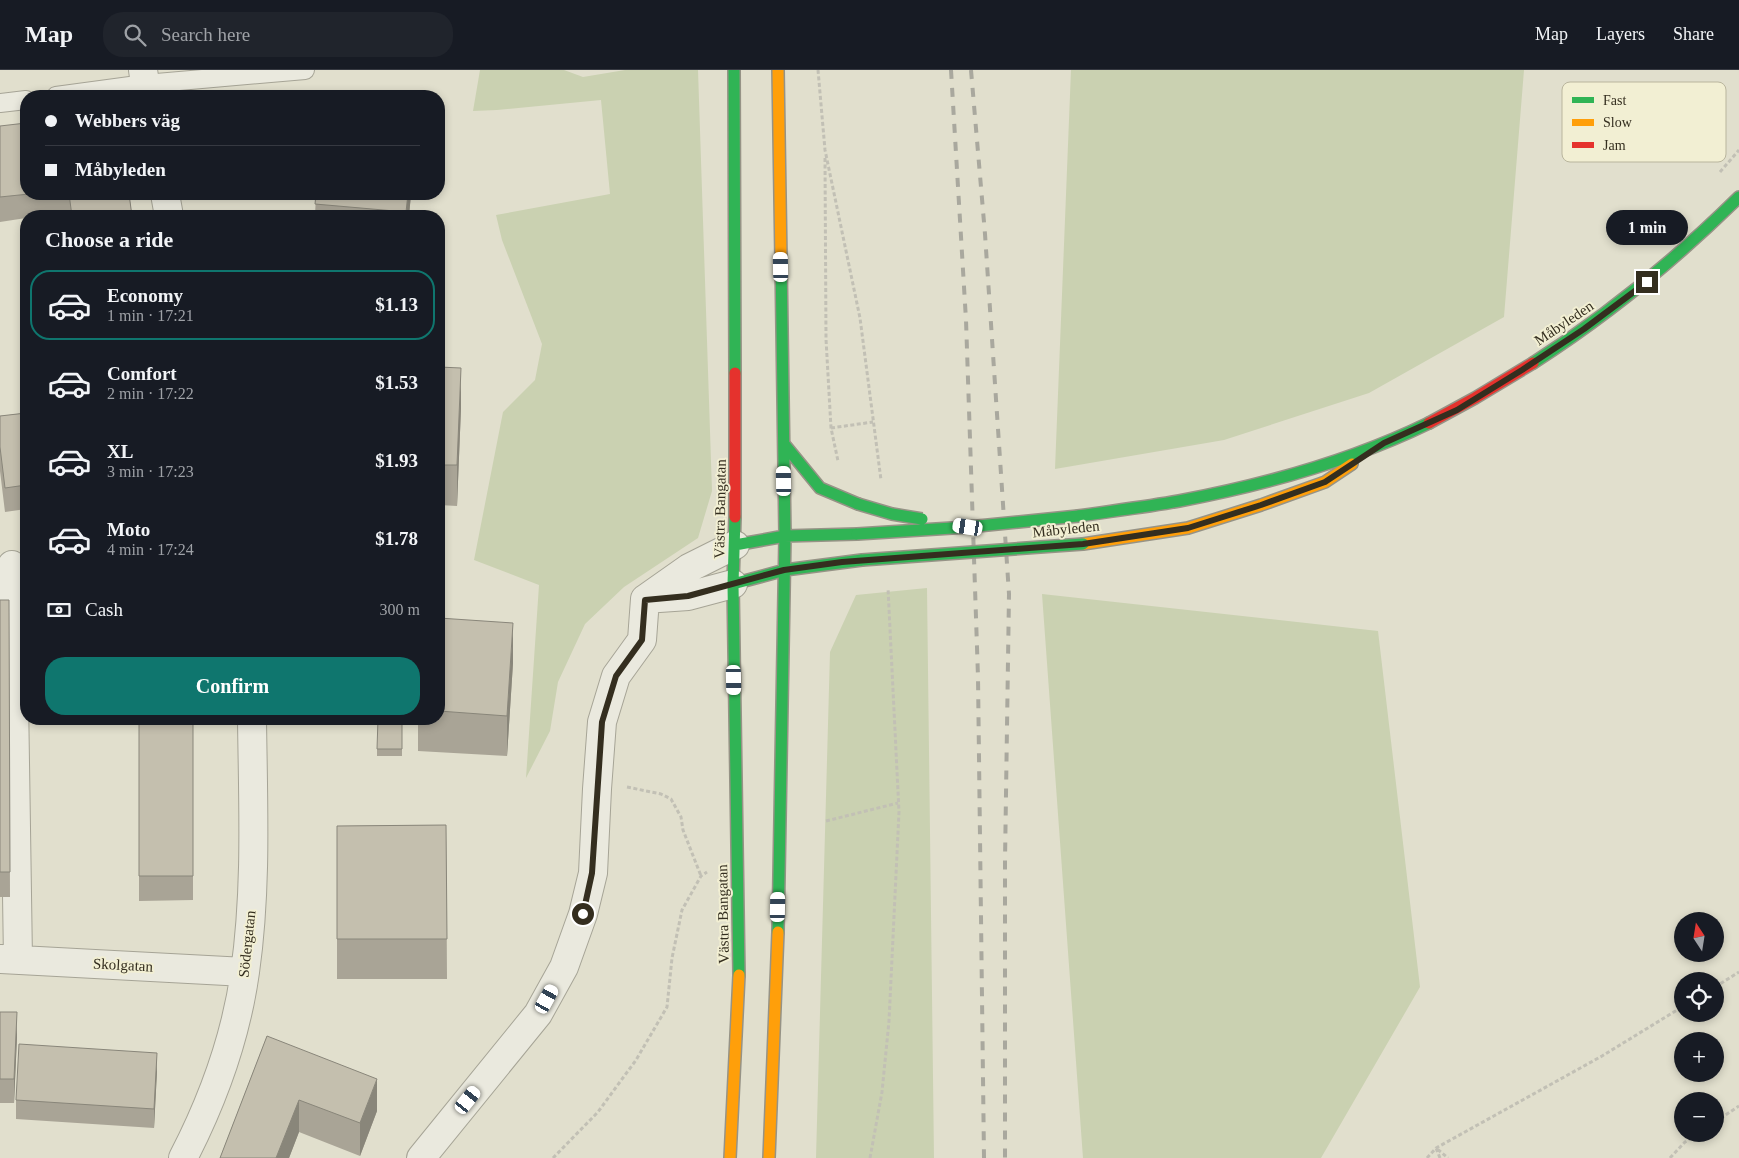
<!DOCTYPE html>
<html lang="en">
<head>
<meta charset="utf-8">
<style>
  :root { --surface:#171b24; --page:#20242c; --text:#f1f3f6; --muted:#9ea1a6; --line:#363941; --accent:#0f766e }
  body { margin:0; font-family:"Times New Roman",serif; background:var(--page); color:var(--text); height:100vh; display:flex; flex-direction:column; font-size:19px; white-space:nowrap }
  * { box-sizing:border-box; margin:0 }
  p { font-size:16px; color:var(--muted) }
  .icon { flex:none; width:28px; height:28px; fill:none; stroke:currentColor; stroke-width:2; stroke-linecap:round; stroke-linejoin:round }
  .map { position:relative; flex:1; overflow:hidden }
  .sheet { position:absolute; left:20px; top:140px; width:425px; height:515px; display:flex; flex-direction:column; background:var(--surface); border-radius:20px; box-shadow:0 2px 8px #0003 }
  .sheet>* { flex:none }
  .top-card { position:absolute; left:20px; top:20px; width:425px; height:110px; border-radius:20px; box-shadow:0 2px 8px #0003; display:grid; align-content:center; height:110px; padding:0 25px; background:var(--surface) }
  .needle { width:32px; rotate:348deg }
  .buttons { position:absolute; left:1674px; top:842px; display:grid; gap:10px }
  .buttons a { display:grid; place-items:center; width:50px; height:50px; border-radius:50%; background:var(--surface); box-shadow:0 2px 8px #0003; font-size:25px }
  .end { position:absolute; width:22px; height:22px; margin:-11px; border:6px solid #342e1f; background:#fff; box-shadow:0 0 0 2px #fff }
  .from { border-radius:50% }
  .bubble { position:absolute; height:35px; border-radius:18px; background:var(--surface); box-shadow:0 2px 8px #0003; font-size:16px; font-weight:800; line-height:35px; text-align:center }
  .car { position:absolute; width:15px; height:30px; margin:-15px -8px; border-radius:6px; box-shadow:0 0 4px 1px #0007; background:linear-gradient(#fff 24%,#345 0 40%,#fff 0 76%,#345 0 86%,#fff 0) }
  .top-card b { display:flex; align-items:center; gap:18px; height:48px; font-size:19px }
  .top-card b+b { border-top:1px solid var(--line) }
  .top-card i { width:12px; height:12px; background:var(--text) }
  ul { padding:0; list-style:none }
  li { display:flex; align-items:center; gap:15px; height:70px; margin:0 10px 8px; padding:0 15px; border:2px solid transparent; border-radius:20px }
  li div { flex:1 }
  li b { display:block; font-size:19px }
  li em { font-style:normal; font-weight:800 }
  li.active { border-color:var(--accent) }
  li>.icon { width:45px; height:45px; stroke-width:1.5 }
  h2 { padding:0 25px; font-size:22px; line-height:60px }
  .pay { display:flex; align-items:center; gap:12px; height:55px; padding:0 25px; font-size:19px }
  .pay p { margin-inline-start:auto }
  .cta { display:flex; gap:10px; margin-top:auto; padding:10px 25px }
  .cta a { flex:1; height:58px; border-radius:20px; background:var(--accent); color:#fff; font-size:20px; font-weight:800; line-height:58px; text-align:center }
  header { display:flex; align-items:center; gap:30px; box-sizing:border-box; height:70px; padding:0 25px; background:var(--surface); border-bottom:1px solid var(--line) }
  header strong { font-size:24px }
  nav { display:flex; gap:28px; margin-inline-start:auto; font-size:18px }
  .search { width:350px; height:45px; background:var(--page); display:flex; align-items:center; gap:12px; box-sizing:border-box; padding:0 18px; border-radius:20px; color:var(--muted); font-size:19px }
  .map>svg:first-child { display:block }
</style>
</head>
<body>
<header>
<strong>Map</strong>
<div class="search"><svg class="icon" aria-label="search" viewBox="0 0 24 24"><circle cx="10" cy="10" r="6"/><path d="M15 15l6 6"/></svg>Search here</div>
<nav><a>Map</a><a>Layers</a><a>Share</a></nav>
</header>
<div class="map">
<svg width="1739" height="1088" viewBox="0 0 1739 1088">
  <rect width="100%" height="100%" fill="#e1dfcd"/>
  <!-- green -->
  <path fill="#cad1b1" d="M480 0H564L583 7 625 0H698L712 421 698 468 624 517 585 554 558 612 550 661 526 708 539 515 474 490 503 342 535 310 542 274 502 170 496 145 610 124 601 30 497 40 473 41Z
    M1071 0H1524L1504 247 1369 323 1224 370 1055 399Z
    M927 518 934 1088H816L830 582 856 525Z
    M1042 524 1378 561 1420 917 1321 1088H1083Z"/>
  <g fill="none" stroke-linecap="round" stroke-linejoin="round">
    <!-- lane casing -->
    <g stroke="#a6a496" stroke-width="20">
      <path id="lane" d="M56 26 145 14 305 0
        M0 33 26 30"/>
    </g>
    <!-- street casing -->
    <g stroke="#a6a496" stroke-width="30">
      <path id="street" d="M143 0 147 26
        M165 124 169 146
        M12 495 18 890
        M645 529 689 498 735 475
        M645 529 688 526 733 514
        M1 889 245 902
        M183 1088C213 1030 236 966 245 902 257 818 253 733 252 649
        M421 1088 538 944 564 897 583 844 593 803 597 719 602 652 616 606 642 570 645 529"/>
    </g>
    <!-- fast casing -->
    <g stroke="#969386" stroke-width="14">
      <path id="fast" d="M734 0 735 303
        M1533 293C1608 245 1676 189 1739 127
        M784 374 820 418 858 434
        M1078 446C1112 441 1146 437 1179 431 1264 415 1351 391 1429 353
        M735 447 733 514 739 905
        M735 475 785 466 857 464
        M733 514 785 500 862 490
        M778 862 785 466 781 190"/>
    </g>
    <!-- slow casing -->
    <g stroke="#969386" stroke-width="14">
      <path id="slow" d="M778 0 781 190
        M1083 474 1188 458 1261 435 1325 412 1352 394
        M730 1088 739 905
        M769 1088 778 862"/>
    </g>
    <!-- jam casing -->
    <g stroke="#969386" stroke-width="14">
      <path id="jam" d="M735 303V447
        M1429 353 1475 328 1533 293"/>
    </g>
    <!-- path -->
    <path stroke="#c2c0b5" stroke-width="3" stroke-dasharray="4 2.5" stroke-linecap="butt" d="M818 0 825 80 860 248 881 410
      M825 88 826 269 831 358 838 391
      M1720 102 1739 80
      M831 358 873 352
      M627 717 661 724 671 729 681 747 683 760 701 806
      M826 751 898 733
      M1715 917 1739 902
      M1715 1052 1739 1036
      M553 1088 598 1042 636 990 667 937 672 888 682 840 701 806 707 802
      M870 1088 882 1022 889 951 899 742 888 518
      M1427 1088 1436 1078 1602 986 1682 937
      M1440 1088 1436 1078 1448 1088
      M1670 1088 1685 1072 1697 1064"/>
    <!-- lane -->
    <use href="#lane" stroke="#eae9de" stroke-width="18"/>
    <!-- street -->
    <use href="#street" stroke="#eae9de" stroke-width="28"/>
    <!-- fast -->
    <use href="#fast" stroke="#30b455" stroke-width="11"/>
    <!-- slow -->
    <use href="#slow" stroke="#ff9f0a" stroke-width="11"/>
    <!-- jam -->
    <use href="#jam" stroke="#e5322d" stroke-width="11"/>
    <!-- rail -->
    <path stroke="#a9a89e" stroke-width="4" stroke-dasharray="9 9" stroke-linecap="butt" d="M951 0 966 250 978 607 984 1088
      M971 0 985 164 1009 524 1005 791V1088"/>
    <!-- fast-bridge casing -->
    <g stroke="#969386" stroke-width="14" stroke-linecap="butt">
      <path id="fast-bridge" d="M858 434 892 444 922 449
        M857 464 968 457 1078 446
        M862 490 1083 474"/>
    </g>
    <!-- fast-bridge -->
    <use href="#fast-bridge" stroke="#30b455" stroke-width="11"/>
  </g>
  <!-- wall -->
  <path fill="#a9a496" d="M0 56 26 124H129L132 146H69L68 143 42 146H26V148L0 152Z
    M316 124H411L409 146H315Z
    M439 297 461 338 457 436 439 435Z
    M26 343V439L5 442 0 401V346Z
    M0 530H9L10 827H0Z
    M439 548 513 593 507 686 418 681V649H439Z
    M139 649H193V830L139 831Z
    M402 649V686H377V679Z
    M446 755 447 909H337V756Z
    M0 942 17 967 14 1033H0Z
    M267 966 377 1041 360 1086 299 1062 289 1088H220Z
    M157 1001 154 1058 16 1049V1030Z"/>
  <!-- shaded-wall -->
  <path fill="#89867a" d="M408 124H411L409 146H406Z
    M461 298V338L457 436V395Z
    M513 553V593L507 686V646Z
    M17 942V967L14 1033V1009Z
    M157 983V1001L154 1058V1039Z
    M377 1009V1041L360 1086V1053Z
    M299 1030V1062L289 1088H276Z"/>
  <!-- building -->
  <path fill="#c4bfae" stroke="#89867a" d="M26 53V124H29L0 127V56Z
    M69 124H129L132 146H72Z
    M316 124H408L406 142 315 134Z
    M439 297 461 298 457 395H439Z
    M26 343V415L5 418 0 377V346Z
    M0 530H9L10 802H0Z
    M439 548 513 553 507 646 439 641Z
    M139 649H193V806H139Z
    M378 649H402V679H377Z
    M446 755 447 869H337V756Z
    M0 942H17L14 1009H0Z
    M267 966 377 1009 360 1053 299 1030 276 1088H220Z
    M19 974 157 983 154 1039 16 1030Z"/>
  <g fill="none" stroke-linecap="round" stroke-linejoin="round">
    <!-- route -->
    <path stroke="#342e1f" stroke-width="6" d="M583 844 592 803 602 652 616 606 642 570 645 530 688 526 784 500 842 492 1083 474 1188 458 1261 435 1325 412 1384 373 1457 340 1522 300 1584 259 1647 212"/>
  </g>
  <g text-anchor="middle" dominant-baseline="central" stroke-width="4" stroke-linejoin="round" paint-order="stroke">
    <!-- street labels -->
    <g font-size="15" fill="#342e1f" stroke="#f2efd3">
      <text transform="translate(1564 253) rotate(-34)">Måbyleden</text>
      <text transform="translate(720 439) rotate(-89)">Västra Bangatan</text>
      <text transform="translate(1066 459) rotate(-6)">Måbyleden</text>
      <text transform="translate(723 844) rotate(-91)">Västra Bangatan</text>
      <text transform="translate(247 874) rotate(-84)">Södergatan</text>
      <text transform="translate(123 895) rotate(3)">Skolgatan</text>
    </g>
  </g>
  <!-- legend -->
  <rect x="1562" y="12" width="164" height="80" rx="8" fill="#f2efd3" stroke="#b9b59d" stroke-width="1"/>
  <rect x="1572" y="27" width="22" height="6" fill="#30b455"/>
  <rect x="1572" y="49" width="22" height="7" fill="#ff9f0a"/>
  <rect x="1572" y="72" width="22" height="6" fill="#e5322d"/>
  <g font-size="14" fill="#342e1f">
    <text x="1603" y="35">Fast</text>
    <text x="1603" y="57">Slow</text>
    <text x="1603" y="80">Jam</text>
  </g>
</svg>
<div class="buttons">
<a><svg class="needle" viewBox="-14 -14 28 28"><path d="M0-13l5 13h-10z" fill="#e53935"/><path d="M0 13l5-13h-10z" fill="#9ea1a6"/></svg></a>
<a><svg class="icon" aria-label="locate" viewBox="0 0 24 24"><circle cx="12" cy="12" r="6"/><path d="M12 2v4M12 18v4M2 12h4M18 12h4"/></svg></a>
<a>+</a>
<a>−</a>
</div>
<i class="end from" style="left:583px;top:844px"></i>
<i class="end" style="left:1647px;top:212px"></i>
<div class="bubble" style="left:1606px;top:140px;width:82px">1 min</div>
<i class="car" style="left:781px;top:197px;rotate:359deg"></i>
<i class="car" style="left:784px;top:411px;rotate:359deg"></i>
<i class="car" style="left:968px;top:457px;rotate:279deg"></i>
<i class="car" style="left:734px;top:610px;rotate:179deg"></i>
<i class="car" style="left:778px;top:837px;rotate:1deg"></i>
<i class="car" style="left:547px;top:929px;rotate:29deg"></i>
<i class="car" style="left:468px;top:1030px;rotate:39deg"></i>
<div class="top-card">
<b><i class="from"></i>Webbers väg</b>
<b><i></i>Måbyleden</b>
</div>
<section class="sheet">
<h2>Choose a ride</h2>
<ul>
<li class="active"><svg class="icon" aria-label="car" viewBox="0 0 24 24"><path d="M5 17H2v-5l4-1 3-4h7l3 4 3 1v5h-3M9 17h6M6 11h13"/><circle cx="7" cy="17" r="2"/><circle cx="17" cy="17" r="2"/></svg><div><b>Economy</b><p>1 min · 17:21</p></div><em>$1.13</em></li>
<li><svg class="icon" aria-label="car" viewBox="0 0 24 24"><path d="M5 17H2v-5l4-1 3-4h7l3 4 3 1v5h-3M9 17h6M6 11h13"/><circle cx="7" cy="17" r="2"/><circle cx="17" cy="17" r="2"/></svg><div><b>Comfort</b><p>2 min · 17:22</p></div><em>$1.53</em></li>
<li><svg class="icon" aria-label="car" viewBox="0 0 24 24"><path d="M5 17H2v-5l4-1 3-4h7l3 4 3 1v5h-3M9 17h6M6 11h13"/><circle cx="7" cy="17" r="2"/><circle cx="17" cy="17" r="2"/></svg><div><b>XL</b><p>3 min · 17:23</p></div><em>$1.93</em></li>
<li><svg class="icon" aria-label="car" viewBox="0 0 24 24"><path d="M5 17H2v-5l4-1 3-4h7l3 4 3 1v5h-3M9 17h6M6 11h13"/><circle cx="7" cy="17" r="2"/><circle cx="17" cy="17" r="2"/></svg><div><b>Moto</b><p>4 min · 17:24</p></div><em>$1.78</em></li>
</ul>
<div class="pay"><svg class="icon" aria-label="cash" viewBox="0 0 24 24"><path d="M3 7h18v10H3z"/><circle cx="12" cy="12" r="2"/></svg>Cash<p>300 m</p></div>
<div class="cta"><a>Confirm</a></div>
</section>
</div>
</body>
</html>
